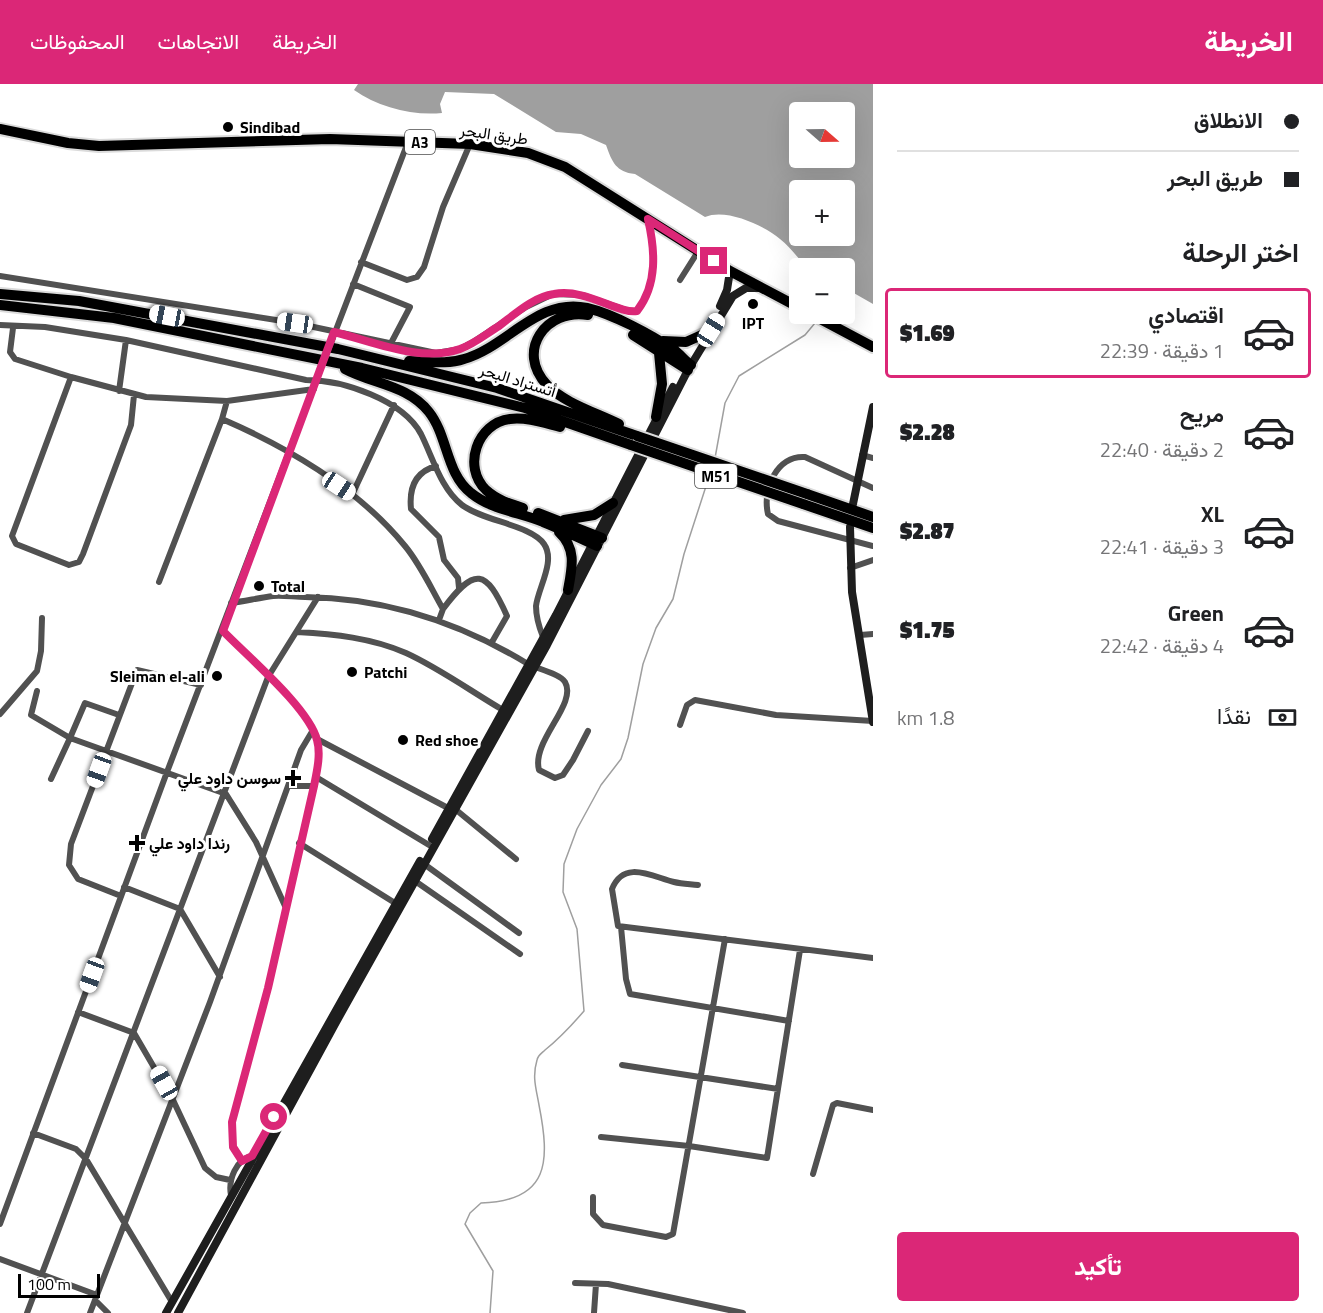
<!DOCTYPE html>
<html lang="ar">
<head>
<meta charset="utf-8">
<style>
  :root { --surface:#fff; --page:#f6f6f6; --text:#202124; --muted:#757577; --line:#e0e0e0; --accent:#db2777 }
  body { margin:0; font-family:"Titillium Web",Vazirmatn,sans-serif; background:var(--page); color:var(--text); direction:rtl; height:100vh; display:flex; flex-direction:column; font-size:22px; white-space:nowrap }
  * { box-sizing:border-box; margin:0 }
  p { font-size:20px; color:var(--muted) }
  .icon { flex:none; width:33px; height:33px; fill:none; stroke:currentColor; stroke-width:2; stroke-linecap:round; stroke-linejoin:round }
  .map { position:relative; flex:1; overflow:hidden; direction:ltr }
  .side { display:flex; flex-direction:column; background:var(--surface); width:450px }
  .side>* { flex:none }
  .hud { display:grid; align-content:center; height:132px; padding:0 24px; background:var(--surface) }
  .needle { width:39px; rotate:110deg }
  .controls { position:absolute; left:789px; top:18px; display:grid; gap:12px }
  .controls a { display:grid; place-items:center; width:66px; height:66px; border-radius:6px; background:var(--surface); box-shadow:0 6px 24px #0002; font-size:30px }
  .scale { position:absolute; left:18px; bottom:15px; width:82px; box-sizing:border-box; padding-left:6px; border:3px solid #000; border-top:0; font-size:16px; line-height:21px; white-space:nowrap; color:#000; -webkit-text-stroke:4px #fff; paint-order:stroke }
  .end { position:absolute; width:27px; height:27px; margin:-14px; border:8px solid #db2777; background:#fff; box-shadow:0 0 0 3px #fff }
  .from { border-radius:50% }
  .car { position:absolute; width:18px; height:36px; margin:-18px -9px; border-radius:8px; box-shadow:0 0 4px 2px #0007; background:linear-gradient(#fff 24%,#345 0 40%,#fff 0 76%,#345 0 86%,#fff 0) }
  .hud b { display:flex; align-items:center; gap:21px; height:57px; font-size:22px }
  .hud b+b { border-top:2px solid var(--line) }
  .hud i { width:15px; height:15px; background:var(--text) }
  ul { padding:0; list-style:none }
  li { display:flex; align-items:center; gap:18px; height:90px; margin:0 12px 9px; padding:0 12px; border:3px solid transparent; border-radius:6px }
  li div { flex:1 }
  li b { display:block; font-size:22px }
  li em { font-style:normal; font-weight:800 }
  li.active { border-color:var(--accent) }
  li>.icon { width:54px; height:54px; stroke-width:1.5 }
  h2 { padding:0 24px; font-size:27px; line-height:72px }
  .pay { display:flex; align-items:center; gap:15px; height:66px; padding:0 24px; font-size:22px }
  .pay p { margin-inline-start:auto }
  .button { display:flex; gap:12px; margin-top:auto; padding:12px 24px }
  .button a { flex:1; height:69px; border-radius:6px; background:var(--accent); color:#fff; font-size:24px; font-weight:800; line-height:69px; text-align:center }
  header { display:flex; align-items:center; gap:36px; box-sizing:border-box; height:84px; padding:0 30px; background:var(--accent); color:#fff }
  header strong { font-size:28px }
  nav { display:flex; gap:33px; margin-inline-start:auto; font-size:21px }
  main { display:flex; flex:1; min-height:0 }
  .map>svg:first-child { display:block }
</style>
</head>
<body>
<header>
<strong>الخريطة</strong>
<nav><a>الخريطة</a><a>الاتجاهات</a><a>المحفوظات</a></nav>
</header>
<main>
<section class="side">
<div class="hud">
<b><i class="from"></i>الانطلاق</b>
<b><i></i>طريق البحر</b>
</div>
<h2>اختر الرحلة</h2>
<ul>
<li class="active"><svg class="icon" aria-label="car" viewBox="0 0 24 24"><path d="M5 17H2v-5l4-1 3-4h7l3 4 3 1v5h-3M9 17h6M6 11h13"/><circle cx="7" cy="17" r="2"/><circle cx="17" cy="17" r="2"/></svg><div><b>اقتصادي</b><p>1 دقيقة · 22:39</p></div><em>$1.69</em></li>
<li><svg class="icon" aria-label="car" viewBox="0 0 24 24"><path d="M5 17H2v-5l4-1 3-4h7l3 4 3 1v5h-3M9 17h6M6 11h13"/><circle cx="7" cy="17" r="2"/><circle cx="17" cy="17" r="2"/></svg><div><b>مريح</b><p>2 دقيقة · 22:40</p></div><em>$2.28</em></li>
<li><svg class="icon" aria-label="car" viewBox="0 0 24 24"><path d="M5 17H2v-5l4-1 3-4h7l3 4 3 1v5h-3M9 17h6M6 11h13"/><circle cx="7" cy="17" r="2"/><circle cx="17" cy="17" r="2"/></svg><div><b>XL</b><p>3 دقيقة · 22:41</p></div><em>$2.87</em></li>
<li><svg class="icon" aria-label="car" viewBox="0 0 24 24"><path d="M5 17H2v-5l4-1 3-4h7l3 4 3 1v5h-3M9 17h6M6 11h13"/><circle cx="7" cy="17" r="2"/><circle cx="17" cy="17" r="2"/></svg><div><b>Green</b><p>4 دقيقة · 22:42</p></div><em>$1.75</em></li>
</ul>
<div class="pay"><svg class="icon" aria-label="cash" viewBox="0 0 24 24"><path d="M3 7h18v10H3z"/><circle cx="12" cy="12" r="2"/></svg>نقدًا<p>1.8 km</p></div>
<div class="button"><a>تأكيد</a></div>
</section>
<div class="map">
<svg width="873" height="1229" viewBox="0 0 873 1229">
  <rect width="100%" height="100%" fill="#fff"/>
  <!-- water -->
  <path fill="#9f9f9f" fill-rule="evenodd" d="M358 0H873V220L845 204 844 184H811C798 177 792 164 780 155 763 141 726 124 705 133L635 90C616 88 612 78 606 61L581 50 556 48 494 10 445 8 440 20 442 29C412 32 378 23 354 6ZM800 28H844V74H800ZM800 106H844V152H800Z"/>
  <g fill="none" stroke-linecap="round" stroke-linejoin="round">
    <!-- stream -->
    <path stroke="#9f9f9f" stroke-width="1.5" d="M715 374 725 319 739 292 805 251 815 239
      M490 1229 493 1187 465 1140 470 1129 481 1119C550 1117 550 1077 539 1021 536 1004 532 993 537 976 538 971 542 969 545 966 560 954 572 941 584 927L577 845 563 808 564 780 577 745 601 701 621 675 628 654 643 580 656 544 673 515 684 470 709 393"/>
    <!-- trunk casing -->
    <g stroke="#dbdbdb" stroke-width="14">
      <path id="trunk" d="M0 45 68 59 99 62 330 55 470 60 528 69 565 83 730 187 800 224
        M811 230 873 263"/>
    </g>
    <!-- motorway casing -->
    <g stroke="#dbdbdb" stroke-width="14">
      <path id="motorway" d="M0 210 79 217 338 265 497 304 637 352
        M0 221 114 234 362 284 525 324 631 361
        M588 231C546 224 515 267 547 301 564 319 597 329 619 340
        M633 251 688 286
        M663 257 686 258 704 250
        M409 277C427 277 446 281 464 275 507 263 538 213 587 224 613 230 652 251 674 266 680 270 685 277 691 281
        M345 285C373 300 408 301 429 328 448 352 446 390 471 409 492 426 519 428 543 438 561 445 579 454 597 462
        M656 333 662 300 659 269
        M807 410 873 433
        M803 420 873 444
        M523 424C510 420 497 416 486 406 462 383 477 339 510 335 527 333 544 339 560 343
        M538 429 602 454
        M564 436 594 431 613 419
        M559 448C577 465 572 484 568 506"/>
    </g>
    <!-- minor -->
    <path stroke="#515151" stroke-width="6" d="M361 178 407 196 417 193 424 183 443 123 470 60
      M0 192 295 239 436 269 460 265 473 258 526 223 553 210 583 211 629 227H637C657 201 656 167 648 137
      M680 196 699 166
      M353 200 410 223 390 261
      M0 241 45 243 126 256 306 296C343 296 403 316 421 350 433 374 441 405 462 421 483 437 531 441 544 460 556 477 538 504 536 522 536 534 539 543 543 553
      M13 244 10 268 15 275 71 293 146 313 227 317 314 305
      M334 251 408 58
      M71 293 12 452 16 460 69 481 79 478 83 470 131 341 134 311
      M119 307 126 256
      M227 317 222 335C289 364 358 404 405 462 420 480 431 504 443 525L439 536
      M862 371 873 374
      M436 382C415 388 409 405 411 425L439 453 444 476 458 494 459 504
      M873 404 805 373C777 371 762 405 768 430L778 437 873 462
      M352 411 394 321
      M850 484 873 476
      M159 498 222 335
      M231 519C245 517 259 514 273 512 283 511 294 513 305 513 386 514 459 538 528 580
      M443 525C475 482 486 485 507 532L492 558
      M223 547C247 572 309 624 317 656 321 670 317 687 314 702L268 905 232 1038 233 1063 242 1077
      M297 548C334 550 372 554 406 569 439 584 472 608 503 626
      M860 551 873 550
      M535 583C543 586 561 591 565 598 578 620 531 657 539 686L555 694 563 691 573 676 588 647
      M37 607 31 631 70 654 51 695
      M0 630 37 587 41 567 42 534
      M119 631 85 619 70 654 226 710 256 758 285 822
      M680 641 687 621 695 616 776 631 873 637
      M317 655 448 724
      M316 693 429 761
      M289 702H314
      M455 725 516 775
      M299 759 395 819
      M424 780 519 849
      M415 797 520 870
      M698 801C690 800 682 800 674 798 653 793 624 775 612 805L618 842 873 874
      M124 803 180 825 220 893
      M121 812 78 795 69 781 71 760 137 586 201 601
      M621 843 626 895 630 910 789 937
      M78 928 134 949 173 1016 205 1084 216 1093 230 1096
      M622 981 778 1005
      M33 1049 76 1065 86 1075 172 1218
      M601 1053 689 1062 767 1074 800 866
      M813 1090 833 1021 837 1019 873 1026
      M231 1111C228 1096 236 1075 252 1072
      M593 1113V1130L603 1141 666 1153 673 1150 725 855
      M0 1140 167 688 319 289
      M0 1175 97 1211
      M575 1199 608 1200 743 1229
      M95 1216 108 1229
      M27 1229 268 593 318 513
      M90 1229 210 918 301 666 313 646
      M594 1229 596 1200"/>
    <!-- secondary -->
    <path stroke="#1e1e1e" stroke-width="8" d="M720 222 727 206 730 187
      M853 420 873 323
      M850 443 852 508 873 638
      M432 755 556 531 673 303
      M166 1229 420 777
      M178 1229 335 940 547 561 688 286 733 212 746 204H759"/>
    <!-- trunk -->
    <use href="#trunk" stroke="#000" stroke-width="10"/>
    <!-- motorway -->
    <use href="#motorway" stroke="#000" stroke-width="10"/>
    <!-- motorway-bridge casing -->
    <g stroke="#dbdbdb" stroke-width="14" stroke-linecap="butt">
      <path id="motorway-bridge" d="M637 352 807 410
        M631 361 803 420"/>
    </g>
    <!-- minor-bridge -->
    <path stroke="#515151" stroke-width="6" d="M319 289 333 254"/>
    <!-- motorway-bridge -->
    <use href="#motorway-bridge" stroke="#000" stroke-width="10"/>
  </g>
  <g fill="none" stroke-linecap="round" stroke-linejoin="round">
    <!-- route -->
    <path stroke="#db2777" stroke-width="8" d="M274 1033 252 1072 242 1077 233 1063 232 1038 268 904 314 702C317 687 321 670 317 656 309 624 247 572 223 547L334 248C372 257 421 279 460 265 474 260 486 250 499 242 515 230 533 213 554 210 586 204 618 230 637 227 658 200 655 166 648 135L714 177"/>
  </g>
  <!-- markers -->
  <g fill="#000" stroke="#fff" stroke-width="2">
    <circle cx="228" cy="43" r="6"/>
    <circle cx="753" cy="220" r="6"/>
    <circle cx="259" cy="502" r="6"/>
    <circle cx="352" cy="588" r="6"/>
    <circle cx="217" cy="592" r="6"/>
    <circle cx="403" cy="656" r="6"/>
    <path d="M290 685h6v6h6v6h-6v6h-6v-6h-6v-6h6z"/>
    <path d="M134 750h6v6h6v6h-6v6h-6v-6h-6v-6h6z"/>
  </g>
  <g text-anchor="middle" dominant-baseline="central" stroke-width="6" stroke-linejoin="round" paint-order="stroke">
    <!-- shield labels -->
    <g fill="#fff" stroke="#4c4c4c" stroke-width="1.5">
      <rect x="405" y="46" width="30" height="24" rx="4.5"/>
      <rect x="695" y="380" width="42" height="24" rx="4.5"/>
    </g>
    <g font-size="15" font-weight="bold" fill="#000">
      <text x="420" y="58">A3</text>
      <text x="716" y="392">M51</text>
    </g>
    <!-- poi labels -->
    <g font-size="16" font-weight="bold" fill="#000" stroke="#fff" text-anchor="start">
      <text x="240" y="43">Sindibad</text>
      <text x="753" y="239" text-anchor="middle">IPT</text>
      <text x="271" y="502">Total</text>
      <text x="364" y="588">Patchi</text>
      <text x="205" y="592" text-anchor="end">Sleiman el-ali</text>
      <text x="415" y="656">Red shoe</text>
      <text x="281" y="694" text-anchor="end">سوسن داود علي</text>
      <text x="149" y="759">رندا داود علي</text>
    </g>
    <!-- street labels -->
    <g font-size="16" fill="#000" stroke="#fff">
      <text transform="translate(494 50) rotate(8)">طريق البحر</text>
      <text transform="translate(518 296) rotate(17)">أتستراد البحر</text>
    </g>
  </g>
</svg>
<div class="controls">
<a><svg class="needle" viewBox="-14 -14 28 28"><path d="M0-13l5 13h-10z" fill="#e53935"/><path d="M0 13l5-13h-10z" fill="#757577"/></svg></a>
<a>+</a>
<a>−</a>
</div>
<div class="scale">100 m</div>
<i class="end from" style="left:274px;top:1033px"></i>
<i class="end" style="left:714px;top:177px"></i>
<i class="car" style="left:167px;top:232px;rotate:281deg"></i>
<i class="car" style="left:295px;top:239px;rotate:278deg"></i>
<i class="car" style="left:711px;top:246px;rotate:32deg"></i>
<i class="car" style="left:339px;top:402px;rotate:123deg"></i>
<i class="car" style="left:99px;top:686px;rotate:200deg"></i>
<i class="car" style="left:92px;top:891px;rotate:200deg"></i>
<i class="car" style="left:164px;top:999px;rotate:331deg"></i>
</div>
</main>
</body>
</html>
